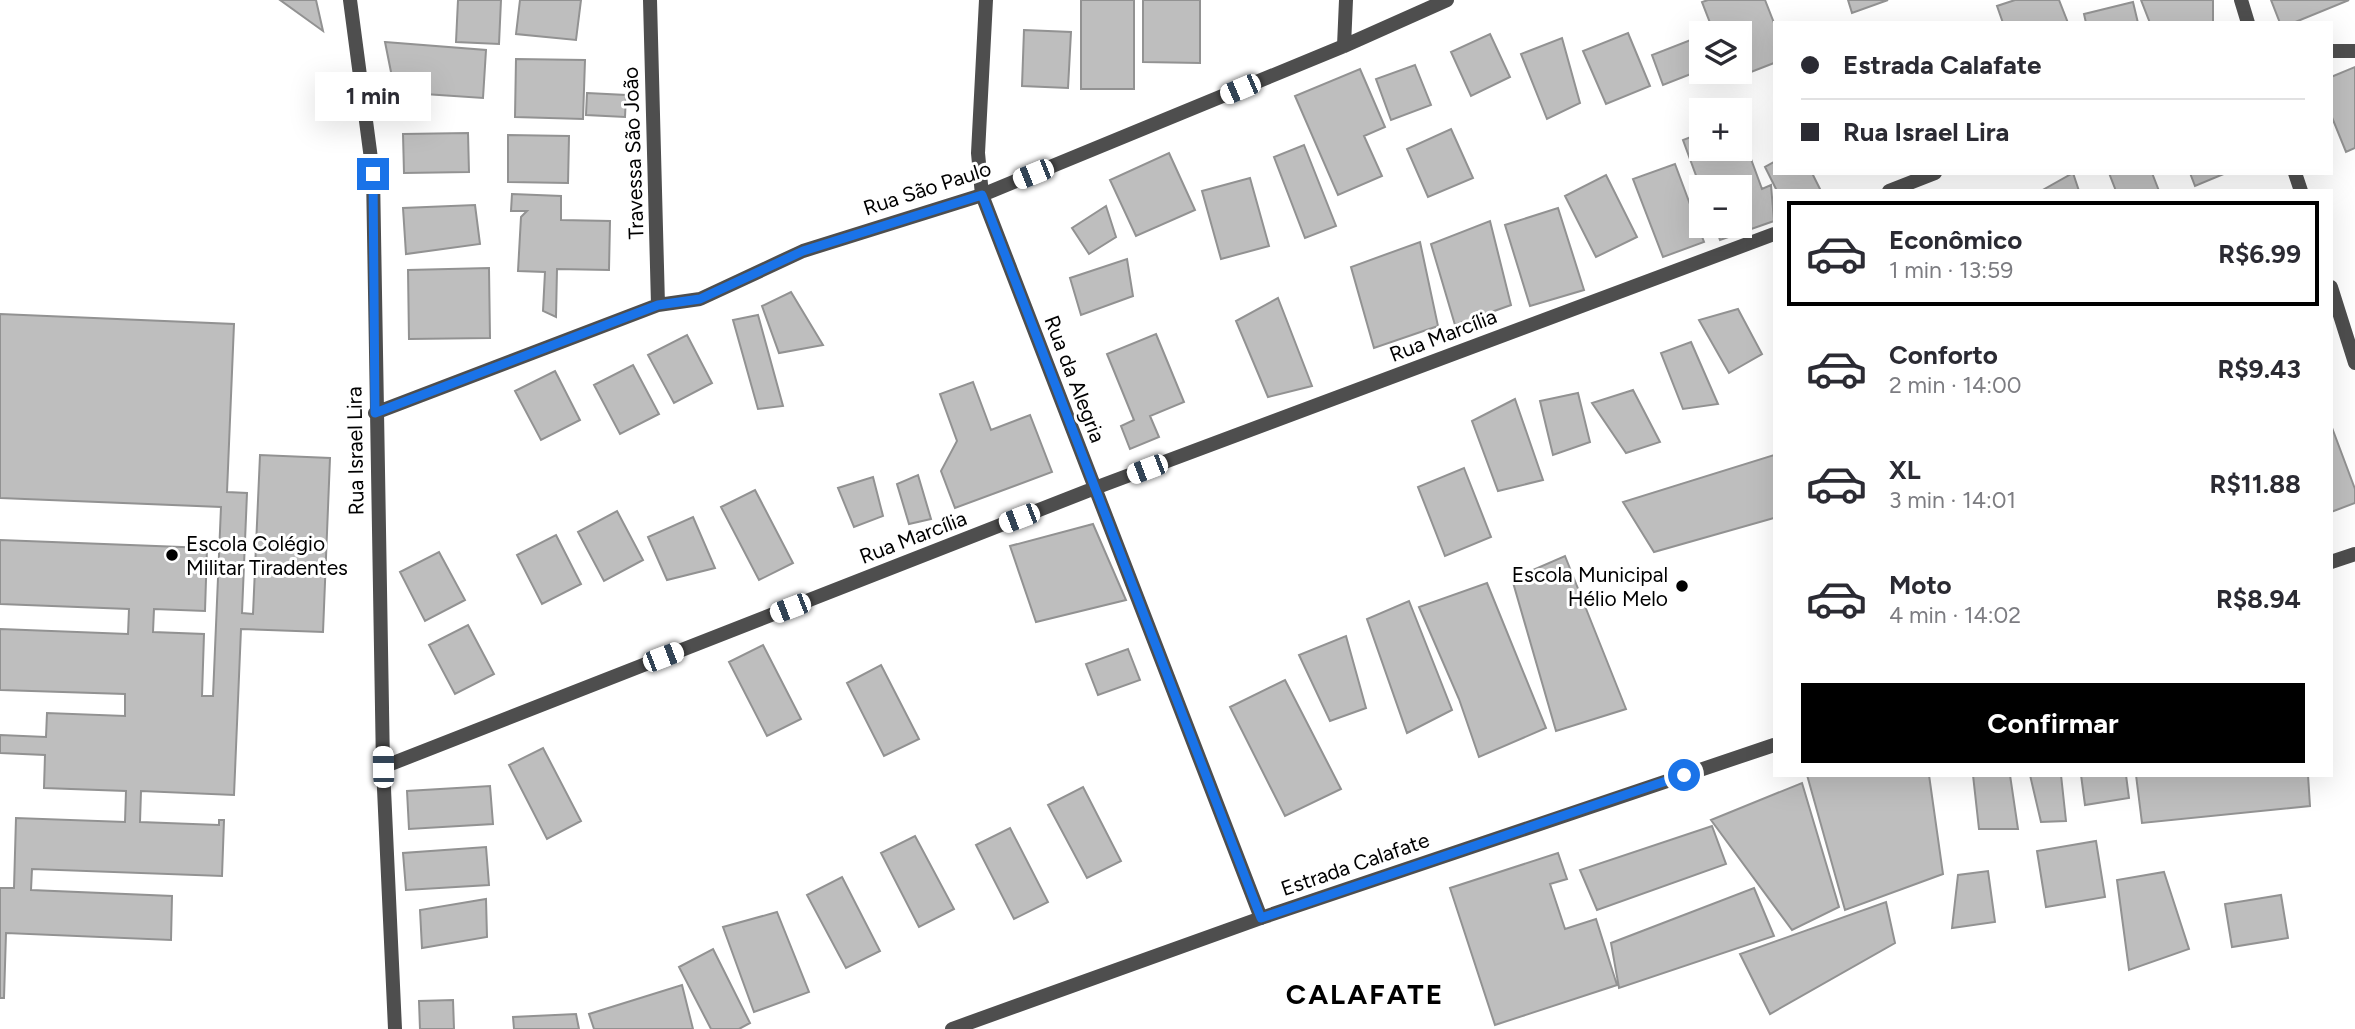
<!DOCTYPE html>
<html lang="pt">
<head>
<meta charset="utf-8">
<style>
  :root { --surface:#fff; --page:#f2f2f3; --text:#2b2b33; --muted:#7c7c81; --line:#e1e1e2; --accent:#000 }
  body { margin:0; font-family:Figtree,sans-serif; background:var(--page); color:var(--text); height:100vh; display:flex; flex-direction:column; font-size:26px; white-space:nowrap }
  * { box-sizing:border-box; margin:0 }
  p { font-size:23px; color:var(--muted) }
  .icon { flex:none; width:38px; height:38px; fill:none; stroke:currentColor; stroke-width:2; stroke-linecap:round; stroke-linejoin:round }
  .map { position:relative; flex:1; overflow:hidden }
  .drawer { position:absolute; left:1773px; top:189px; width:560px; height:588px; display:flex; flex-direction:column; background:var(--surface); border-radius:0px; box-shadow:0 7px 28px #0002 }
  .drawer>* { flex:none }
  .guide { position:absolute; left:1773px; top:21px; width:560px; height:154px; border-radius:0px; box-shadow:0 7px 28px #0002; display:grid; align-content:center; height:154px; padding:0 28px; background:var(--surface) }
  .controls { position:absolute; left:1689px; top:21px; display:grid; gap:14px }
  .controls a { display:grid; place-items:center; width:63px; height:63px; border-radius:0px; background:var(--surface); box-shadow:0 7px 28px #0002; font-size:35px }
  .end { position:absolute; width:32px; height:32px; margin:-16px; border:9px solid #1a73e8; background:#fff; box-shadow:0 0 0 4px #fff }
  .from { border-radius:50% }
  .bubble { position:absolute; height:49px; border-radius:0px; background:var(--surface); box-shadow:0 7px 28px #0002; font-size:23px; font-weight:700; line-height:49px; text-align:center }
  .car { position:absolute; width:21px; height:42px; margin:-21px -10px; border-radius:9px; box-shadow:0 0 5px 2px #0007; background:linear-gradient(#fff 24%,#345 0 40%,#fff 0 76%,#345 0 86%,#fff 0) }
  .guide b { display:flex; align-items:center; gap:24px; height:66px; font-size:26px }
  .guide b+b { border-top:2px solid var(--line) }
  .guide i { width:18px; height:18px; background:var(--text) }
  ul { padding:12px 0 0; list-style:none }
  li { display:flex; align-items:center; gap:21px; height:105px; margin:0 14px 10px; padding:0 14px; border:4px solid transparent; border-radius:0px }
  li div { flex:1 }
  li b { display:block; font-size:26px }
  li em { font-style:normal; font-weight:700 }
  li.current { border-color:var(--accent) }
  li>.icon { width:63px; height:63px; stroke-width:1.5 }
  .primary-button { display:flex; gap:14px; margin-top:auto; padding:14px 28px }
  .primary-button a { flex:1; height:80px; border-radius:0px; background:var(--accent); color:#fff; font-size:28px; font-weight:700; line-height:80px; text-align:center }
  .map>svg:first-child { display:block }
</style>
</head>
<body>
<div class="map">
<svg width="2355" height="1029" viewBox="0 0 2355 1029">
  <rect width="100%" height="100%" fill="#fff"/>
  <!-- building -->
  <path fill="#bebebe" stroke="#929292" stroke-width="2" d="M280 0H316L323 31Z
    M458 0H501L499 44 456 42Z
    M520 0H581L576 40 516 34Z
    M1081 0H1134V89H1081Z
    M1143 0H1200V63L1143 62Z
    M1708 0H1765L1774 23V63L1733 79 1730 72H1740V33H1714L1702 2Z
    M1848 0H1888L1852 13Z
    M2015 0H2059L2068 23H2003L1997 6Z
    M2141 0H2213V22L2150 23Z
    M2271 0H2349L2293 23H2280Z
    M2133 2 2138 23H2086L2084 14Z
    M1024 30 1071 32 1068 88 1022 86Z
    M1628 33 1650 86 1606 104 1583 51Z
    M1490 34 1510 77 1471 96 1451 52Z
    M1701 36V70L1663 85 1652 55Z
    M1562 38 1580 103 1547 119 1521 54Z
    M385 42 486 50 483 98 395 92Z
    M516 59 585 60 583 119 515 117Z
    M1415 65 1431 105 1391 120 1376 79Z
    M2355 67V148L2346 152 2331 115V77Z
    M1360 69 1385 127 1364 136 1382 176 1338 195 1295 96Z
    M587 93 626 95 625 117 586 115Z
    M1451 129 1473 178 1428 197 1407 149Z
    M1740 129 1762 189 1771 185 1774 221 1720 240 1715 226H1740V187L1701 189 1683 140 1701 133V149H1740Z
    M468 133 469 172 404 173 403 134Z
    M508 135 569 136 568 183 508 182Z
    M1304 145 1336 226 1305 238 1274 157Z
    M1169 153 1195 210 1136 236 1110 180Z
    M1774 162V173H1812L1821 191H1777L1765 167Z
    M1675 164 1704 242 1663 257 1633 179Z
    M2073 173 2079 191H2041Z
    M2109 173H2152L2159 191H2116Z
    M2190 173H2226L2195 186Z
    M1606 175 1637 237 1596 257 1565 196Z
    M1250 178 1269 246 1221 259 1202 191Z
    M512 194 561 196V220L610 221 609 270 557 269 556 317 543 311 545 272 518 271 521 217 527 211H511Z
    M475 205 480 244 406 254 403 208Z
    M1106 206 1116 237 1089 254 1072 228Z
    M1558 208 1584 290 1530 306 1505 225Z
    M1490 221 1511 305 1455 325 1431 244Z
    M1420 242 1438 326 1374 348 1351 267Z
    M1127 259 1133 296 1081 315 1070 278Z
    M489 268 490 338 409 339 408 270Z
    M791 292 823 345 779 353 762 306Z
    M1278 298 1312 386 1268 397 1236 321Z
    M1738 309 1762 354 1729 373 1699 320Z
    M0 314 234 324 227 492 247 493 242 613 253 614 260 455 330 458 323 632 241 629 234 795 141 791 140 822 219 825V820H224L222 876 32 869 31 890 172 896 171 940 6 933 4 998H0V888H14L16 818 125 822 126 791 44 788 45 755 0 753V735L46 737 47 713 125 716V694L0 690V629L128 634 129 609 0 604V540L207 548 205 611 154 609 153 632 204 634 202 696H213L221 507 0 498Z
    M758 315 783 406 758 409 733 320Z
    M1156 334 1184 402 1150 416 1159 437 1130 449 1121 426 1134 420 1107 354Z
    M687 335 712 383 674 403 648 355Z
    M1691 342 1718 404 1683 409 1661 353Z
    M633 365 659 414 620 434 594 385Z
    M555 371 580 420 541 440 515 391Z
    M973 382 991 430 1030 415 1052 472 955 508 941 471 957 441 940 394Z
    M1633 390 1660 442 1626 453 1592 403Z
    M1578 393 1590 442 1553 455 1540 401Z
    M1515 399 1543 480 1498 491 1472 421Z
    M2331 425 2355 489V503L2331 512Z
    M1774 455V518L1654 552 1623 502Z
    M1464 468 1491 537 1445 556 1418 487Z
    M918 475 931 519 909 524 897 484Z
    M873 477 883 516 854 527 838 488Z
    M755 490 793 563 759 580 721 507Z
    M617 511 643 560 604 581 578 532Z
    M693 517 715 568 667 580 648 537Z
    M1093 524 1126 600 1036 622 1010 546Z
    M556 535 581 584 542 604 517 555Z
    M439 552 465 600 425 621 400 572Z
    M1565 556 1626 709 1556 731 1512 579Z
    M1487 583 1546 728 1479 757 1459 699 1419 607Z
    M1409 601 1452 710 1407 733 1367 619Z
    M468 625 494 674 455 694 429 645Z
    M1346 636 1366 708 1330 721 1299 655Z
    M763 645 801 719 767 736 729 662Z
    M1128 649 1140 680 1098 695 1086 664Z
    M881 665 919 739 884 756 847 683Z
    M1285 680 1341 789 1285 816 1230 707Z
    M543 748 581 821 547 839 509 765Z
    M1807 775H1929L1943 874 1845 910Z
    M1973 775H2010L2018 829H1979Z
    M2030 775H2061L2066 821 2041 822Z
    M2081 775H2126L2129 798 2085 805Z
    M2136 775H2308L2310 806 2142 823Z
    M1802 783 1839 907 1792 930 1711 820Z
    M490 786 493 824 409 829 407 791Z
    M1083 787 1121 861 1087 878 1048 805Z
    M1712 826 1726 864 1597 910 1580 870Z
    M1010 828 1048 902 1014 919 976 845Z
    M915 836 954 909 919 927 881 853Z
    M2096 841 2105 897 2046 907 2037 851Z
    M486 847 489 885 406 890 403 853Z
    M1558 853 1567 879 1550 884 1565 929 1596 919 1617 985 1495 1025 1450 888Z
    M1988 871 1995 922 1952 928 1958 875Z
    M2164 872 2189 949 2129 970 2117 880Z
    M842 877 880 951 846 968 807 895Z
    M1754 888 1774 936 1619 988 1611 943Z
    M2281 895 2288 938 2232 947 2225 904Z
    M486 899 487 937 422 948 420 910Z
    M1886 902 1895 943 1770 1014 1740 954Z
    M777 912 809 992 754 1012 723 927Z
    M713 949 750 1023 739 1029H711L679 967Z
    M682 985 693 1029H594L589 1014Z
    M453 1000 454 1029H420L419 1001Z
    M576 1014 579 1029H514L513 1017Z"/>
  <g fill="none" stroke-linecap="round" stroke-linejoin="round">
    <!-- minor -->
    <path stroke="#4e4e4e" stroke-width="14" d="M350 0 373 174 383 767 395 1029
      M650 0 658 305
      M986 0 978 153 982 195 1261 918
      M2241 0 2248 23
      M1344 46 1346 0
      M2331 51H2355
      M2295 173 2301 191
      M1889 191 1935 173
      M2331 287 2355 363
      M375 413 658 305 700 299 803 251 982 195 1344 46 1447 0
      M383 767 1095 488 1774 234"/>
    <!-- tertiary -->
    <path stroke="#4e4e4e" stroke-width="14" d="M2331 562 2355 554
      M952 1029 1261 918 1774 745"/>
  </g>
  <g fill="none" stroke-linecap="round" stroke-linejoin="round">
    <!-- route -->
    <path stroke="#1a73e8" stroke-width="9" d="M373 174 375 413 658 305 700 299 803 251 982 195 1261 918 1684 775"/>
  </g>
  <!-- markers -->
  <g fill="#000" stroke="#fff" stroke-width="2.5">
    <circle cx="172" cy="555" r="7"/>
    <circle cx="1682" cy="586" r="7"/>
  </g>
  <g text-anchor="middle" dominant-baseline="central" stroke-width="6" stroke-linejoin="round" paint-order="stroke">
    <!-- street labels -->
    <g font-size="21" fill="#000" stroke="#fff">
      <text transform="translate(633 153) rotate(-92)">Travessa São João</text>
      <text transform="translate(927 188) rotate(-18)">Rua São Paulo</text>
      <text transform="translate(1443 335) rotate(-21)">Rua Marcília</text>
      <text transform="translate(1075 379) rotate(69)">Rua da Alegria</text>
      <text transform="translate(355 451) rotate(-91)">Rua Israel Lira</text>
      <text transform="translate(913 537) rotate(-21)">Rua Marcília</text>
      <text transform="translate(1355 864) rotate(-19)">Estrada Calafate</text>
    </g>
    <!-- poi labels -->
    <g font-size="21" fill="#000" stroke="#fff" text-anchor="start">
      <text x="186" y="543">Escola Colégio<tspan x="186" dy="24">Militar Tiradentes</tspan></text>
      <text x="1668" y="574" text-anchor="end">Escola Municipal<tspan x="1668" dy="24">Hélio Melo</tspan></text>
    </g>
    <!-- district labels -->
    <g font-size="28" font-weight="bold" letter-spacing="2" fill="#000" stroke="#fff">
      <text x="1365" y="994">CALAFATE</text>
    </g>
  </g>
</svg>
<div class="controls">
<a><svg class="icon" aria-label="layers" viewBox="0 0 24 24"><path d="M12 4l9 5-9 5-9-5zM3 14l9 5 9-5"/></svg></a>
<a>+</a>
<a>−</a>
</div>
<i class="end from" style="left:1684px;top:775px"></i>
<i class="end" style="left:373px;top:174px"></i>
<div class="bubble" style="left:315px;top:72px;width:116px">1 min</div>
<i class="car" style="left:1240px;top:89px;rotate:247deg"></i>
<i class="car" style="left:1033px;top:174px;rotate:248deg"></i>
<i class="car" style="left:1147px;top:469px;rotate:249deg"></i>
<i class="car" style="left:1019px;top:518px;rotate:249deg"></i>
<i class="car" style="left:790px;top:608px;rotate:249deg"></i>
<i class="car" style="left:663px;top:657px;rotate:69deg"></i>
<i class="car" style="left:383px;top:767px;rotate:359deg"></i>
<div class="guide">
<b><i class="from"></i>Estrada Calafate</b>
<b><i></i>Rua Israel Lira</b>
</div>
<section class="drawer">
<ul>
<li class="current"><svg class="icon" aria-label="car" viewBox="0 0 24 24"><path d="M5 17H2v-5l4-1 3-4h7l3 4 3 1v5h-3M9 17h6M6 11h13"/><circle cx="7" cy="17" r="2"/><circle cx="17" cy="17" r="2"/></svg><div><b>Econômico</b><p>1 min · 13:59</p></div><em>R$6.99</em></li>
<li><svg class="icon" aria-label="car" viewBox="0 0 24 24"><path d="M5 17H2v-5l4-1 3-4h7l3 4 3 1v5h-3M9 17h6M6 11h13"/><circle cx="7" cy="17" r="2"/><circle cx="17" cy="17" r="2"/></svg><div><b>Conforto</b><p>2 min · 14:00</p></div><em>R$9.43</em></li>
<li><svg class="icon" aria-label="car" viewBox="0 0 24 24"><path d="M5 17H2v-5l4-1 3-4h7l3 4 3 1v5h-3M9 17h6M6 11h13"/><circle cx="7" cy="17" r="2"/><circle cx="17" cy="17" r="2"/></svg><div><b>XL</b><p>3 min · 14:01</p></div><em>R$11.88</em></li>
<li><svg class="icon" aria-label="car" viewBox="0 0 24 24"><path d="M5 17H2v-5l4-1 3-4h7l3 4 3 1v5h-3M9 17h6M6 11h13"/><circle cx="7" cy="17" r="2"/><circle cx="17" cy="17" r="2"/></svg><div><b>Moto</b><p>4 min · 14:02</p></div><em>R$8.94</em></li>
</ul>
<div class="primary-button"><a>Confirmar</a></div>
</section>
</div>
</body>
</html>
